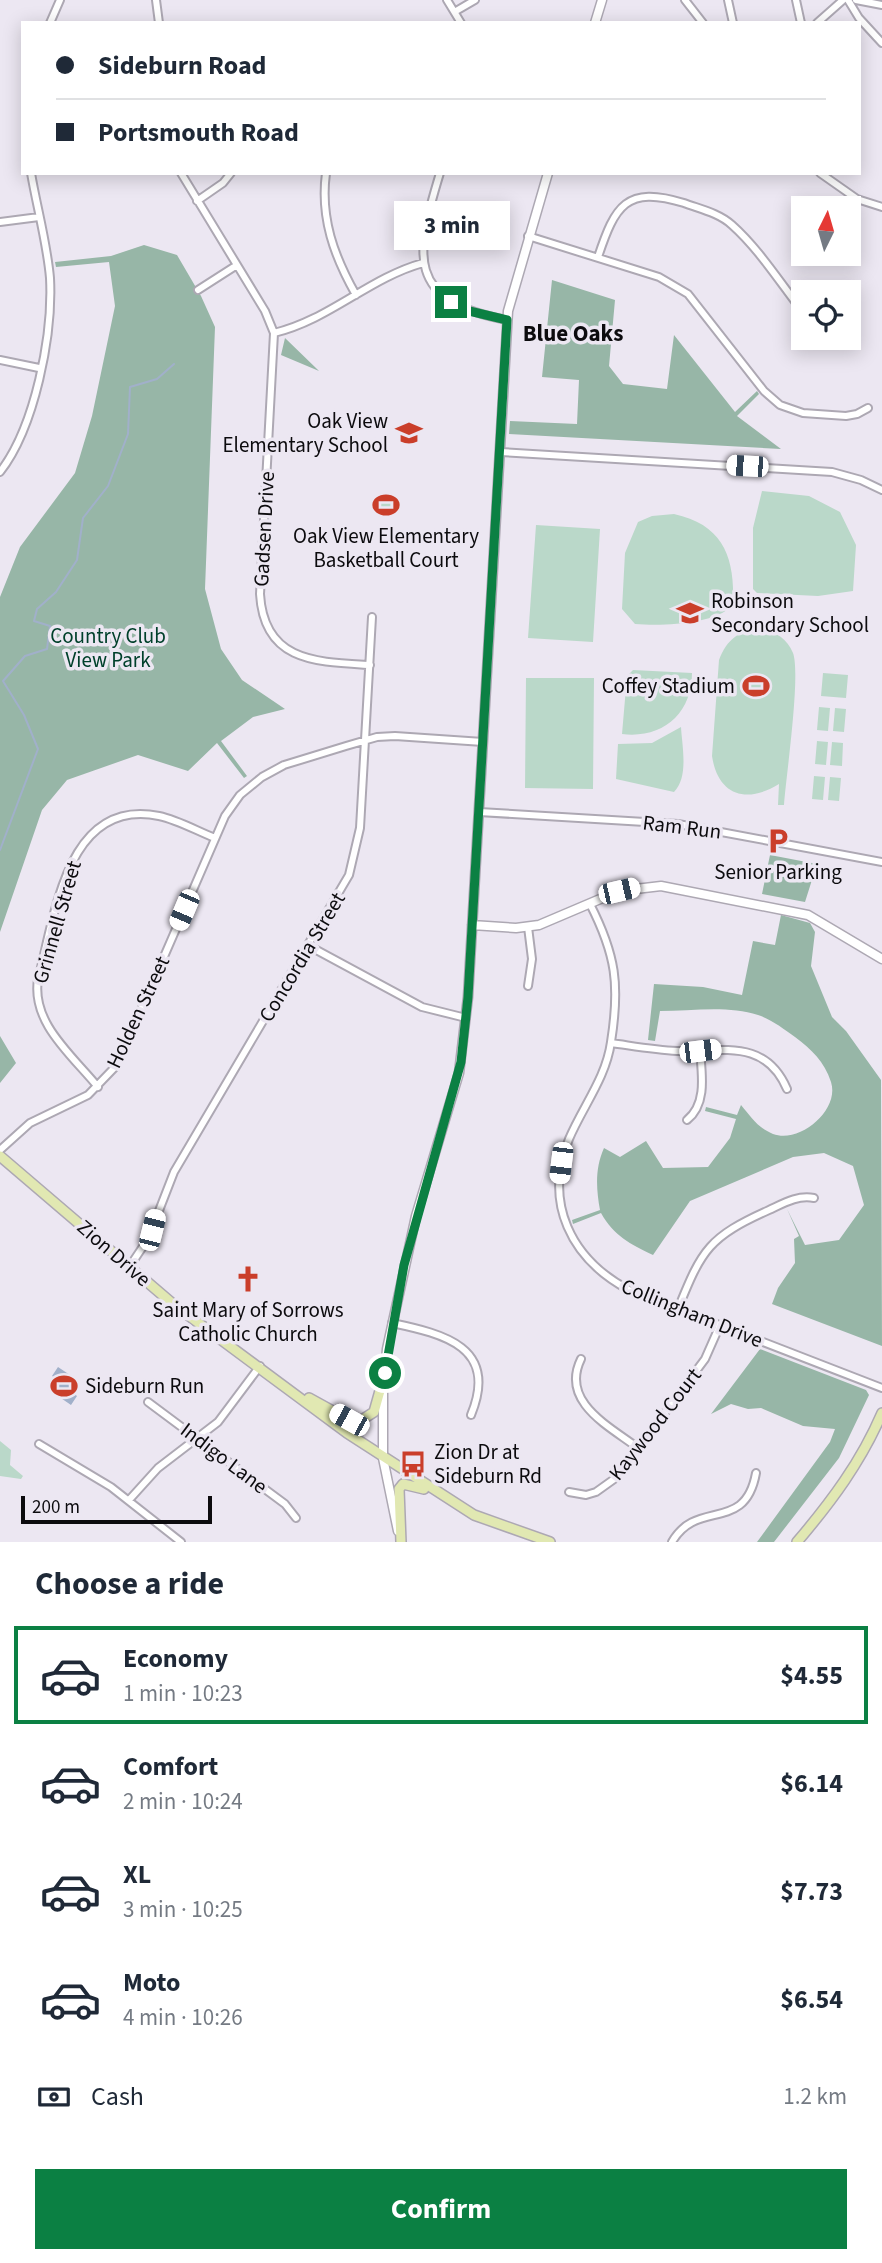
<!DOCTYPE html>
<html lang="en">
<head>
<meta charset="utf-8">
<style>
  :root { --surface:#fff; --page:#f2f2f3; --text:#1f2937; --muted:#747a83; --line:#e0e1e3; --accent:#0b8043 }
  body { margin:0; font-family:"Source Sans 3",sans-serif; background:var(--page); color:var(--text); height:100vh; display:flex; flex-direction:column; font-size:26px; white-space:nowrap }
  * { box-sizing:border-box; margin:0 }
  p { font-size:23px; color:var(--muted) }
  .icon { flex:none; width:38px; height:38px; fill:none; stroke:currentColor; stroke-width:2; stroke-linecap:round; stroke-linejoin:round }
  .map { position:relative; height:1542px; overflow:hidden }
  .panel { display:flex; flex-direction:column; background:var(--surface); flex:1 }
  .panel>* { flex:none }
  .top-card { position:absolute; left:21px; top:21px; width:840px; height:154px; border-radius:0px; box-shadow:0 4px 18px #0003; display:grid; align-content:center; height:154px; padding:0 35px; background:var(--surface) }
  .needle { width:46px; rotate:5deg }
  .fabs { position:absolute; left:791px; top:196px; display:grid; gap:14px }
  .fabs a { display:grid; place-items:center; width:70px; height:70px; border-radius:0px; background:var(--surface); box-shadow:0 4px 18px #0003; font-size:35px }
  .scale { position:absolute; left:21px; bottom:18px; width:191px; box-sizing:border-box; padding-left:7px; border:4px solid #0c0b0e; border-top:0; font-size:19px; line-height:24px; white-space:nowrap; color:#0c0b0e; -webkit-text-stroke:5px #ece7f2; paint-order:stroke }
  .end { position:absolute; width:32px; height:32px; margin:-16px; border:9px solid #0b8043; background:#fff; box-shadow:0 0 0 4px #fff }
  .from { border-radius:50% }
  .bubble { position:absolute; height:49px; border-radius:0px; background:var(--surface); box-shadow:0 4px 18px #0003; font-size:23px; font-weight:700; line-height:49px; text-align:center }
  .car { position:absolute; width:21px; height:42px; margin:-21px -10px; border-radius:9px; box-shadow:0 0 5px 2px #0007; background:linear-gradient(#fff 24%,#345 0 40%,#fff 0 76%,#345 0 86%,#fff 0) }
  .top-card b { display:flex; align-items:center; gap:24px; height:66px; font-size:26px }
  .top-card b+b { border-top:2px solid var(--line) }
  .top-card i { width:18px; height:18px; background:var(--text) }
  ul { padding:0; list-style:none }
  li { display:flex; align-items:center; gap:21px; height:98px; margin:0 14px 10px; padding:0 21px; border:4px solid transparent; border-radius:0px }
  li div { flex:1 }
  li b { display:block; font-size:26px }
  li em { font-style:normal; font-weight:700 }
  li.current { border-color:var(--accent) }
  li>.icon { width:63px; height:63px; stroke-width:1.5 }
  h2 { padding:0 35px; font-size:32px; line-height:84px }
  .pay { display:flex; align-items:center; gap:18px; height:77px; padding:0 35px; font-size:26px }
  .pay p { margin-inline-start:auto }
  .button { display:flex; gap:14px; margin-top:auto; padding:14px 35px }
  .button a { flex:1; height:80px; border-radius:0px; background:var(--accent); color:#fff; font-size:28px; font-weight:700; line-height:80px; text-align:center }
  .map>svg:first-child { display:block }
</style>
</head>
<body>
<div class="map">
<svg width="882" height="1542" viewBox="0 0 882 1542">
  <rect width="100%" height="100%" fill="#ece7f2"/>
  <!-- green -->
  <path fill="#bad8c9" d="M762 491 809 496 840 512 856 545 853 591 818 596 757 593 753 589V528Z
    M391 493 390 517H379L381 494Z
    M674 514C724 525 735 558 733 605 714 625 662 626 635 624L622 609 625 553 638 522 652 516Z
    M536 525 600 529 593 642 528 638Z
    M760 627C775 632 787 638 793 653 801 675 786 776 784 805H778L779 784C747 804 718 796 712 756L719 660C727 639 739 631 760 627Z
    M633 670 692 673C692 714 662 739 622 734L627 676Z
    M823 673 848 675 846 698 821 696Z
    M526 678H594L593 789 525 788Z
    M819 707 830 708 828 731 817 730Z
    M835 708 846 709 844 732 833 731Z
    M681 727C682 746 689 777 674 792L616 779 618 744 652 743Z
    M817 741 828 742 826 765 815 764Z
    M832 742 843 743 842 766 830 765Z
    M814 776 825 777 823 800 812 799Z
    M830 777 841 778 839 801 828 800Z
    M0 1441 11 1450 10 1465 23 1476 21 1479 0 1476Z"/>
  <!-- forest -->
  <path fill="#97b6a7" d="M144 245 177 255 201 296 215 327 205 589 221 649 242 680 285 709 253 717 221 741 247 776 244 778 217 743 188 771 138 755 67 780 42 810 0 932V597L20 547 75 473 92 416 115 306 109 262 56 267 55 262 111 256Z
    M552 280 615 300 609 366 623 384 667 389 674 335 735 412 757 391 759 394 737 416 781 449 509 434 510 421 577 424 579 380 542 377Z
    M285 338 317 369 319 371 281 355Z
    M770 855 817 864 805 902 762 894Z
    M781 915 810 923 815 932 811 966 832 1017 846 1031 881 1080 882 1346 772 1304 778 1288 795 1263 794 1239 799 1236 787 1209 805 1245 839 1240 864 1205 853 1166 824 1153 793 1157 690 1201 653 1255C630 1244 614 1236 601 1213L573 1224 572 1220 600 1210C596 1188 595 1168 604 1148L620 1157 646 1141 663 1168 708 1167 730 1138 736 1119 705 1111 706 1107 737 1115 741 1105C751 1117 758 1128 773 1134 800 1144 840 1110 831 1082 824 1061 812 1050 795 1037 784 1029 771 1019 758 1015 728 1005 691 1011 660 1011L655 1041 648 1040 654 984 703 987 742 995 753 941 775 945Z
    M0 1036 16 1063 0 1083Z
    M760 1349 866 1390 869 1395 839 1458 774 1542H757L830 1442 835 1429 803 1426 761 1408 748 1409 731 1404 711 1414Z"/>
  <!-- water -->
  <path fill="#a1b0ca" d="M58 1367 76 1379 69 1390 77 1396 71 1405 52 1392 60 1381 52 1376Z"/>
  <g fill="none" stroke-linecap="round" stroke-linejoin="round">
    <!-- stream -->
    <path stroke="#a1b0ca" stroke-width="2" d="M0 850 38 749 24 715 3 681 25 656 47 649 50 626 34 621 37 609 56 592 77 560 83 518 108 486 128 434 130 387 157 379 174 364"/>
    <!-- minor casing -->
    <g stroke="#ada8b3" stroke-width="10">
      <path id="minor" d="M156 0 159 23
        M447 0 461 23
        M685 0 703 23
        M728 0 733 23
        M796 0 801 23
        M848 0 859 18 882 43
        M856 0 882 5
        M456 11 475 0
        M50 23 60 0
        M817 23 843 0
        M181 173 265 311 274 333 260 594C264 662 316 662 370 665
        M326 173C320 218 334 256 356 295
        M440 173C415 255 405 301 507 320
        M820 173 857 199 882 207
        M197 201 223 183 231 173
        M0 222 39 217
        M528 236 659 277 688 294 764 391 780 405 803 413 846 416 857 414 868 408
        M598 257C615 206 626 185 684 203 700 209 719 213 732 225 759 249 781 284 803 312
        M198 290 237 265
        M274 333C329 320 369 278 423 263
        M0 360 39 368
        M500 452 832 472 861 480 882 490
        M0 472C35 427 53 335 50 278 47 243 37 208 31 173
        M479 812 678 824 882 862
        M590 904C616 955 620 985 611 1042 606 1078 583 1106 569 1139 543 1203 571 1259 629 1290L882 1388
        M309 946 422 1007 466 1018
        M528 986 532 959 528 927
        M611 1043C633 1046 655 1050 677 1051 722 1052 765 1038 787 1089
        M98 1087C72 1055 31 1023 38 979 55 917 66 797 159 816 178 820 197 831 215 838
        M687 1120C707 1104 702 1075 700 1051
        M0 1150 30 1123 88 1095 117 1065 225 816 240 795 262 777 284 765 346 746 377 737 395 736 483 742
        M130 1266 148 1239 174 1172 349 875 360 828 372 617
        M678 1309C702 1249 709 1237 769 1210 784 1203 797 1195 814 1198
        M392 1323C444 1334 499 1347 471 1415
        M581 1359C560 1402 609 1426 638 1448
        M148 1402 285 1504 296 1518
        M39 1444 111 1487 181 1542
        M569 1492 586 1495 596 1492 617 1477 705 1359 720 1325
        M129 1500 158 1468 218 1422 260 1366
        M672 1542C697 1498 745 1534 756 1473"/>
    </g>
    <!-- tertiary casing -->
    <g stroke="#ada8b3" stroke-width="11">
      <path id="tertiary" d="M595 23 602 0
        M472 925 516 928 539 925 619 891 661 886 808 915 882 959
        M398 1531 383 1458V1393L387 1349 416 1216 459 1073 468 997 508 311 548 173"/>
    </g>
    <!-- secondary casing -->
    <g stroke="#ada8b3" stroke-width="12">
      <path id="secondary" d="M0 1156 173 1304 347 1433 474 1515 550 1542
        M309 1398 349 1420 360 1421 374 1412 385 1373
        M401 1542 399 1489 403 1484 424 1489
        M797 1542C831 1502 861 1462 882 1413"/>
    </g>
    <!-- minor -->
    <use href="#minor" stroke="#fff" stroke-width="6"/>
    <!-- tertiary -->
    <use href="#tertiary" stroke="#fff" stroke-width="8"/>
    <!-- secondary -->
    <use href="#secondary" stroke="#e1e8b2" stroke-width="9"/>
  </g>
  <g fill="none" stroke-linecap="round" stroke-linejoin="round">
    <!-- route -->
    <path stroke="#0b8043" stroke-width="9" d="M385 1373 404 1265 461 1062 468 997 507 320 465 310 451 302"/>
  </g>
  <!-- icons -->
  <defs>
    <g id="school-bare" transform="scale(2.1)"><path d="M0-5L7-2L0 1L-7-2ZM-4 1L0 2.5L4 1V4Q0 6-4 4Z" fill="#ca3e2a" stroke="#ece7f2" stroke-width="2.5" paint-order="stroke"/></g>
    <g id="stadium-bare" transform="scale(2.1)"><path d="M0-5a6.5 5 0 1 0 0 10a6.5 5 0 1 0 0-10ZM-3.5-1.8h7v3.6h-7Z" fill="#ca3e2a" stroke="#ece7f2" stroke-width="2.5" paint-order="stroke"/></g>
    <g id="parking-bare" transform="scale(2.1)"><path d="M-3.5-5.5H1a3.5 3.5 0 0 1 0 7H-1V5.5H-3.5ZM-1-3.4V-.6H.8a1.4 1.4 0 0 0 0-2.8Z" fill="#ca3e2a" stroke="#ece7f2" stroke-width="2.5" paint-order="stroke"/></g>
    <g id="church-bare" transform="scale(2.1)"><path d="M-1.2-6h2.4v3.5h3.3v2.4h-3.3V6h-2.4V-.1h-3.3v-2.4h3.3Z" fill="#ca3e2a" stroke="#ece7f2" stroke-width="2.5" paint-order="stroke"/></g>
    <g id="bus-bare" transform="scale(2.1)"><path d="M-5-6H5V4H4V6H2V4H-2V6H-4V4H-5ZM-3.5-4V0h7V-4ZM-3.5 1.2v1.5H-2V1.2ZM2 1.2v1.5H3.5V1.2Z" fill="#ca3e2a" stroke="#ece7f2" stroke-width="2.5" paint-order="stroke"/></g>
  </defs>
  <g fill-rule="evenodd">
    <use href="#school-bare" x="409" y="433"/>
    <use href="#stadium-bare" x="386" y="505"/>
    <use href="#school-bare" x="690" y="613"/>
    <use href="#stadium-bare" x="756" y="686"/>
    <use href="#parking-bare" x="778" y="841"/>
    <use href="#church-bare" x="248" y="1279"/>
    <use href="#stadium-bare" x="64" y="1386"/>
    <use href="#bus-bare" x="413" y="1464"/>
  </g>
  <g text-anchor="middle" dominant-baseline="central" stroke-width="7" stroke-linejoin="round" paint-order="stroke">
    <!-- poi labels -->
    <g font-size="21" fill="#0c0b0e" stroke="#ece7f2">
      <text x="388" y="421" text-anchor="end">Oak View<tspan x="388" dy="24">Elementary School</tspan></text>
      <text x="386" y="536">Oak View Elementary<tspan x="386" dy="24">Basketball Court</tspan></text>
      <text x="711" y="601" text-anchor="start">Robinson<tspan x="711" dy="24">Secondary School</tspan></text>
      <text x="735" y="686" text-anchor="end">Coffey Stadium</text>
      <text x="778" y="872">Senior Parking</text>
      <text x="248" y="1310">Saint Mary of Sorrows<tspan x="248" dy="24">Catholic Church</tspan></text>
      <text x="85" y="1386" text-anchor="start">Sideburn Run</text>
      <text x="434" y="1452" text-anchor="start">Zion Dr at<tspan x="434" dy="24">Sideburn Rd</tspan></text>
    </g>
    <!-- street labels -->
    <g font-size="21" fill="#0c0b0e" stroke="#ece7f2">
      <text transform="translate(264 529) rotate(-87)">Gadsen Drive</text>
      <text transform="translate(682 827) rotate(7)">Ram Run</text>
      <text transform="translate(57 922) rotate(-74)">Grinnell Street</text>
      <text transform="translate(302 957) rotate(-59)">Concordia Street</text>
      <text transform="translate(138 1012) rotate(-65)">Holden Street</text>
      <text transform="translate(114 1253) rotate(41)">Zion Drive</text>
      <text transform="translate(692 1313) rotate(22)">Collingham Drive</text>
      <text transform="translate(655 1424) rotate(-52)">Kaywood Court</text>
      <text transform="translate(224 1458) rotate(37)">Indigo Lane</text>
    </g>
    <!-- park labels -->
    <g font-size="21" fill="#00402b" stroke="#ece7f2">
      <text x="108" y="636">Country Club<tspan x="108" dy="24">View Park</tspan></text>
    </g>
    <!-- neighbourhood labels -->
    <g font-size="23" font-weight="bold" fill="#0c0b0e" stroke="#ece7f2">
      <text x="573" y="333">Blue Oaks</text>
    </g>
  </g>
</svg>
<div class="fabs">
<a><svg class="needle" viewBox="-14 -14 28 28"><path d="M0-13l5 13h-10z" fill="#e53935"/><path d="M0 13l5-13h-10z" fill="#747a83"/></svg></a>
<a><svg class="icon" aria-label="locate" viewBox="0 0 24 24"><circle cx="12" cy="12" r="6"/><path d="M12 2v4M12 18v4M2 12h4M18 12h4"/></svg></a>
</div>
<div class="scale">200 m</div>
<i class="end from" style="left:385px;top:1373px"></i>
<i class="end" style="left:451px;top:302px"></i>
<div class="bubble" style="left:394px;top:201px;width:116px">3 min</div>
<i class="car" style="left:747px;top:466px;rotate:273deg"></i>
<i class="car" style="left:619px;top:891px;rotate:77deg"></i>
<i class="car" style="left:184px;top:910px;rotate:203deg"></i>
<i class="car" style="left:700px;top:1051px;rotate:83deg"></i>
<i class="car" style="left:561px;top:1163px;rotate:187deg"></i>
<i class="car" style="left:152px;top:1230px;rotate:14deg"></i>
<i class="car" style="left:349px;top:1420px;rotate:299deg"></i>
<div class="top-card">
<b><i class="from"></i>Sideburn Road</b>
<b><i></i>Portsmouth Road</b>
</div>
</div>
<section class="panel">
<h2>Choose a ride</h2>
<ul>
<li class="current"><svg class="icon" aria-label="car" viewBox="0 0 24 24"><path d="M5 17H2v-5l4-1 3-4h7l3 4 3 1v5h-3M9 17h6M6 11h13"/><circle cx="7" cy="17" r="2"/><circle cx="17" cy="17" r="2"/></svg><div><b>Economy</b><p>1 min · 10:23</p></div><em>$4.55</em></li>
<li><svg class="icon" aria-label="car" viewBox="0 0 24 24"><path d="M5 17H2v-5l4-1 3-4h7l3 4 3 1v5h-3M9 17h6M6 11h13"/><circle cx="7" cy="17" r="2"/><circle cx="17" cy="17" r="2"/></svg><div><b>Comfort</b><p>2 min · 10:24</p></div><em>$6.14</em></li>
<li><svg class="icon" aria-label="car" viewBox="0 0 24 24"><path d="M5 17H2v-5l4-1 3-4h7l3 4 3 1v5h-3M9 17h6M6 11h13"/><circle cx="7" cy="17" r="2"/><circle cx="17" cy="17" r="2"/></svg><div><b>XL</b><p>3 min · 10:25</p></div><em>$7.73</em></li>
<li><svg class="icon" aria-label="car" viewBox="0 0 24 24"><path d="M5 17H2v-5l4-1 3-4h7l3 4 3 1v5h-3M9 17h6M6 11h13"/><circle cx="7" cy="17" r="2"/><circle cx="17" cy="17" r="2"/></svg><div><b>Moto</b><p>4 min · 10:26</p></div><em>$6.54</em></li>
</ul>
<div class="pay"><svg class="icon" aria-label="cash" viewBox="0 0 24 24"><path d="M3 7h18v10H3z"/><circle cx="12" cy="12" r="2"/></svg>Cash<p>1.2 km</p></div>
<div class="button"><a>Confirm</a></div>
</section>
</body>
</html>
